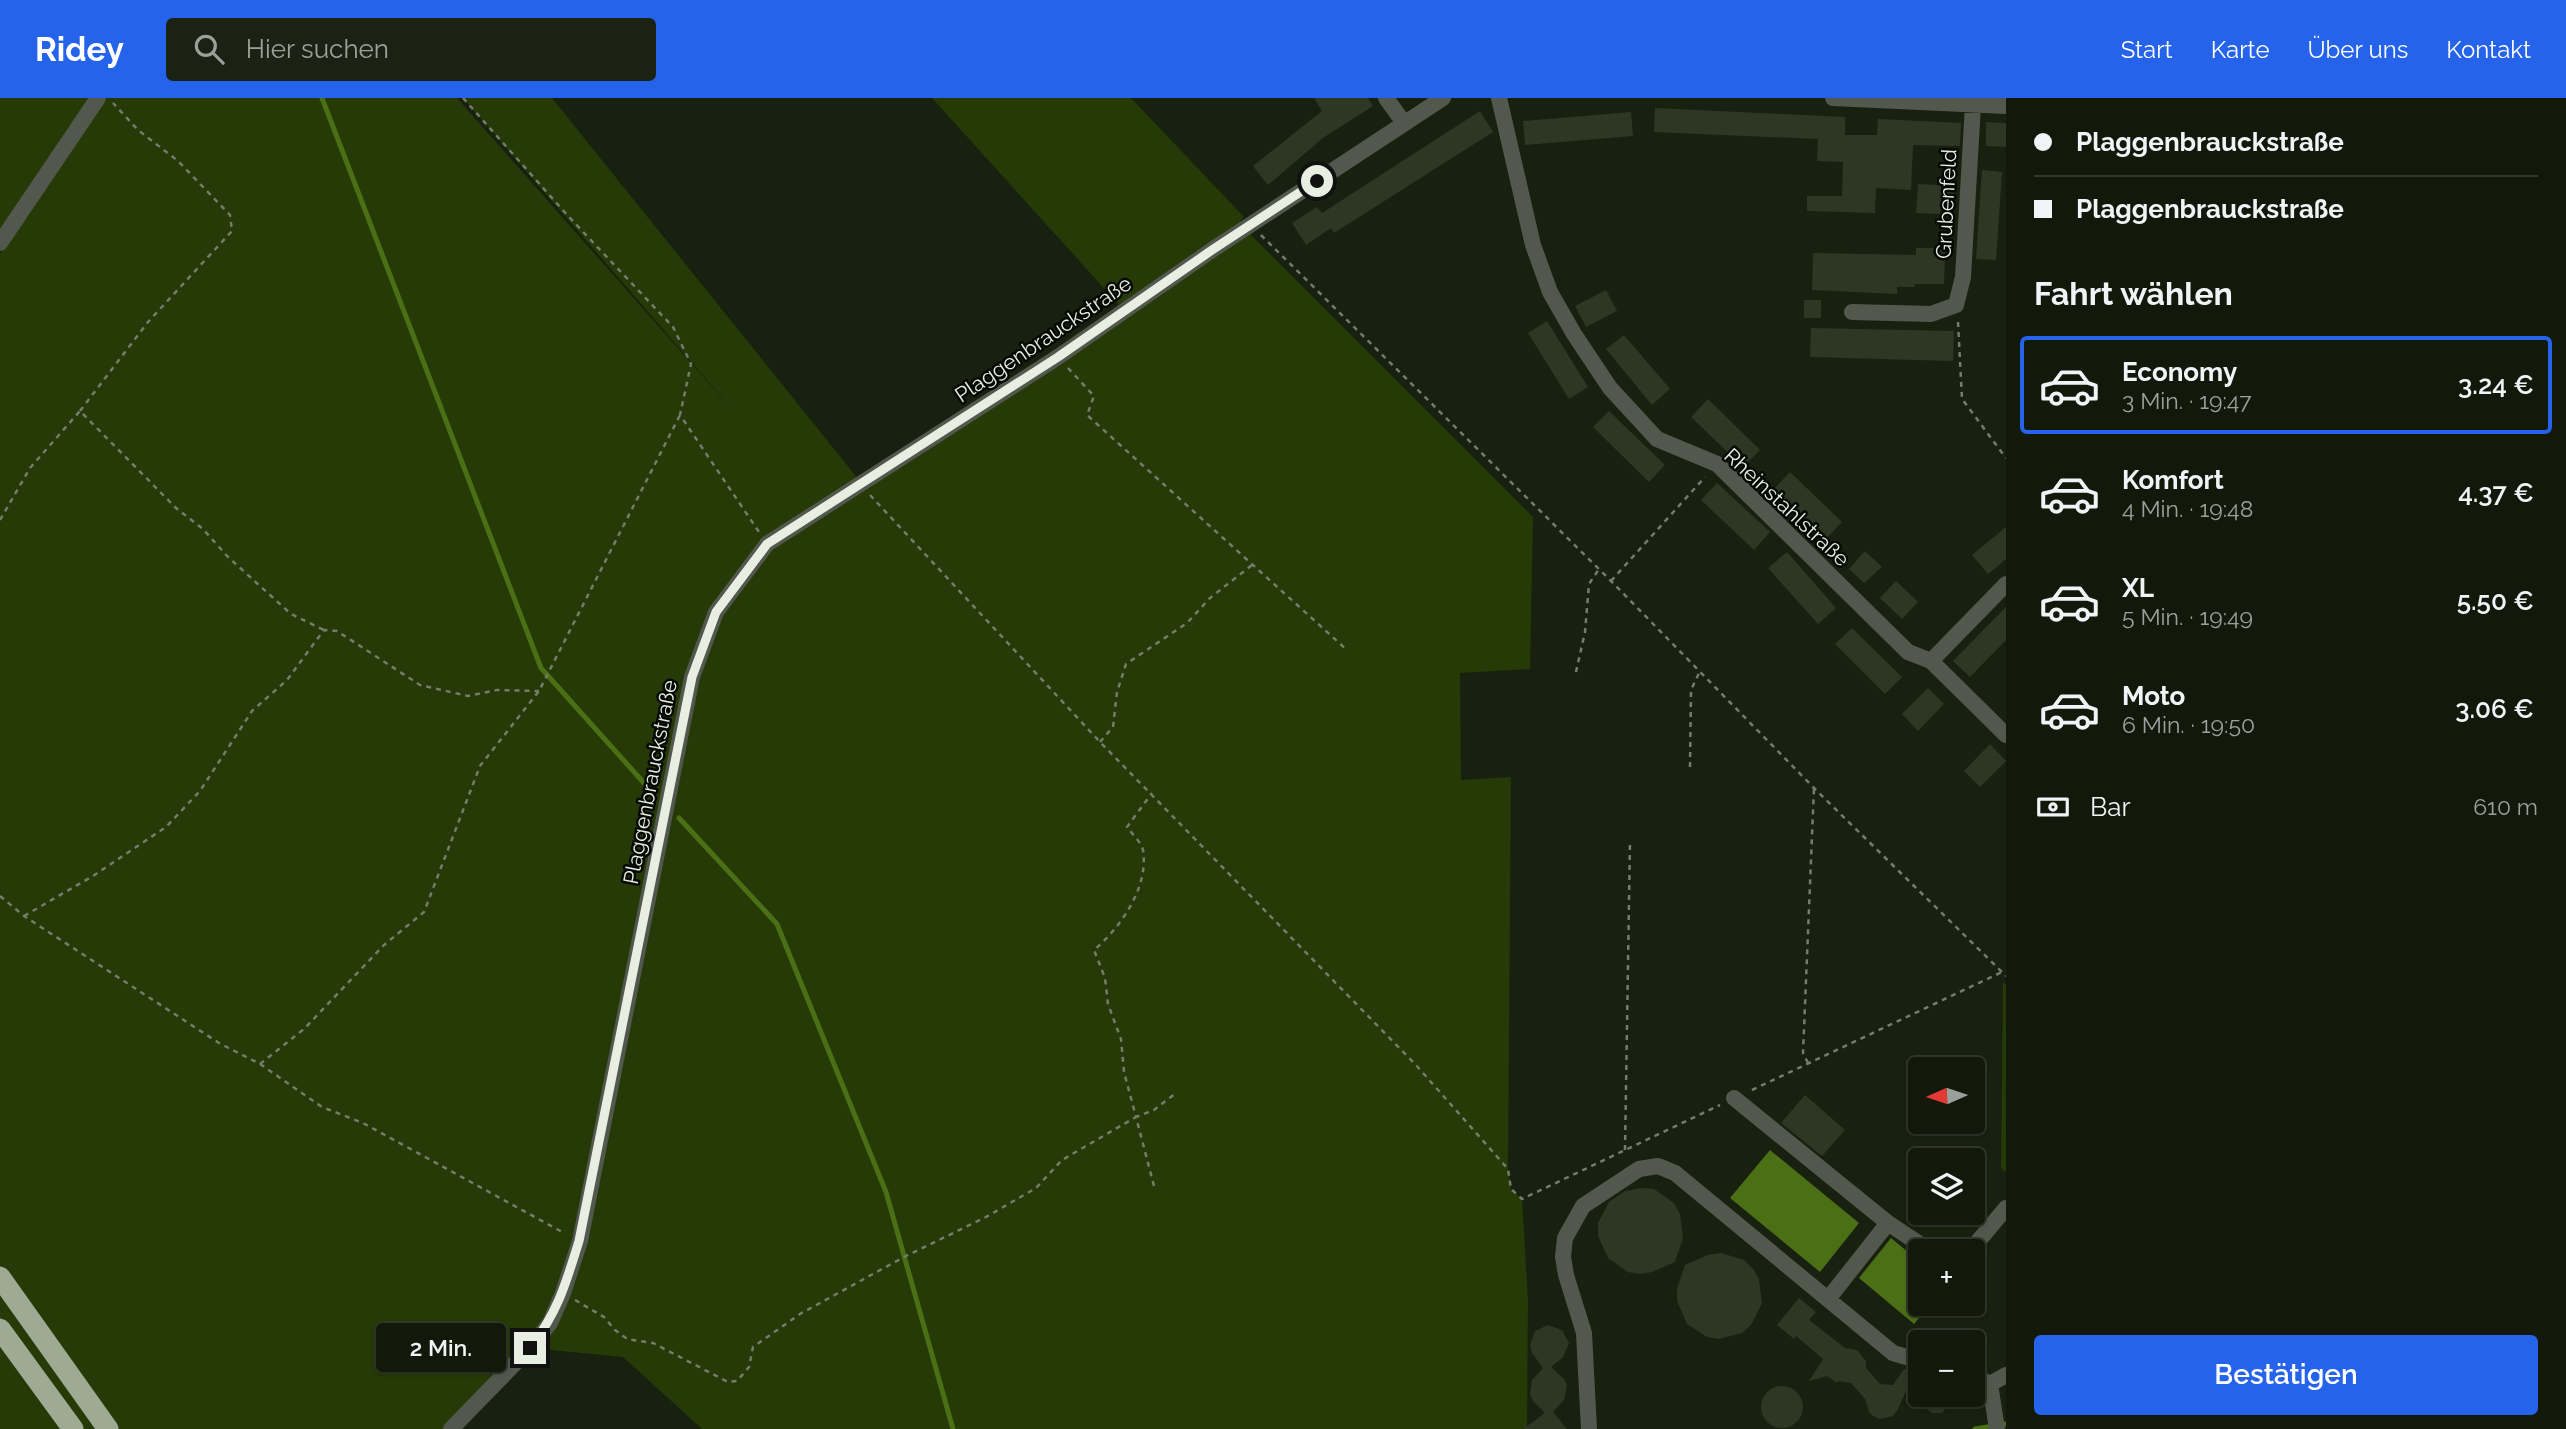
<!DOCTYPE html>
<html lang="de">
<head>
<meta charset="utf-8">
<style>
  :root { --surface:#12190b; --page:#1b2214; --text:#f1f3f6; --muted:#9ca09d; --line:#31382c; --accent:#2563eb }
  body { margin:0; font-family:Raleway,sans-serif; background:var(--page); color:var(--text); height:100vh; display:flex; flex-direction:column; font-size:26px; white-space:nowrap }
  * { box-sizing:border-box; margin:0 }
  p { font-size:23px; color:var(--muted) }
  .icon { flex:none; width:38px; height:38px; fill:none; stroke:currentColor; stroke-width:2; stroke-linecap:round; stroke-linejoin:round }
  .map { position:relative; flex:1; overflow:hidden }
  .side { display:flex; flex-direction:column; background:var(--surface); width:560px }
  .side>* { flex:none }
  .banner { display:grid; align-content:center; height:154px; padding:0 28px; background:var(--surface) }
  .needle { width:46px; rotate:267deg }
  .controls { position:absolute; left:1908px; top:959px; display:grid; gap:14px }
  .controls a { display:grid; place-items:center; width:77px; height:77px; border-radius:7px; background:var(--surface); box-shadow:0 2px 5px #0004,0 0 0 2px var(--line); font-size:35px }
  .end { position:absolute; width:32px; height:32px; margin:-16px; border:9px solid #e8efe2; background:#111; box-shadow:0 0 0 4px #111 }
  .from { border-radius:50% }
  .bubble { position:absolute; height:49px; border-radius:7px; background:var(--surface); box-shadow:0 2px 5px #0004,0 0 0 2px var(--line); font-size:23px; font-weight:600; line-height:49px; text-align:center }
  .banner b { display:flex; align-items:center; gap:24px; height:66px; font-size:26px }
  .banner b+b { border-top:2px solid var(--line) }
  .banner i { width:18px; height:18px; background:var(--text) }
  ul { padding:0; list-style:none }
  li { display:flex; align-items:center; gap:21px; height:98px; margin:0 14px 10px; padding:0 14px; border:4px solid transparent; border-radius:7px }
  li div { flex:1 }
  li b { display:block; font-size:26px }
  li em { font-style:normal; font-weight:600 }
  li.on { border-color:var(--accent) }
  li>.icon { width:63px; height:63px; stroke-width:1.5 }
  h2 { padding:0 28px; font-size:32px; line-height:84px }
  .pay { display:flex; align-items:center; gap:18px; height:77px; padding:0 28px; font-size:26px }
  .pay p { margin-inline-start:auto }
  .button { display:flex; gap:14px; margin-top:auto; padding:14px 28px }
  .button a { flex:1; height:80px; border-radius:7px; background:var(--accent); color:#fff; font-size:28px; font-weight:600; line-height:80px; text-align:center }
  header { display:flex; align-items:center; gap:42px; box-sizing:border-box; height:98px; padding:0 35px; background:var(--accent); color:#fff }
  header strong { font-size:33px }
  nav { display:flex; gap:38px; margin-inline-start:auto; font-size:24px }
  .search { width:490px; height:63px; background:var(--page); display:flex; align-items:center; gap:18px; box-sizing:border-box; padding:0 24px; border-radius:7px; color:var(--muted); font-size:26px }
  main { display:flex; flex:1; min-height:0 }
  .map>svg:first-child { display:block }
</style>
</head>
<body>
<header>
<strong>Ridey</strong>
<div class="search"><svg class="icon" aria-label="search" viewBox="0 0 24 24"><circle cx="10" cy="10" r="6"/><path d="M15 15l6 6"/></svg>Hier suchen</div>
<nav><a>Start</a><a>Karte</a><a>Über uns</a><a>Kontakt</a></nav>
</header>
<main>
<div class="map">
<svg width="2006" height="1331" viewBox="0 0 2006 1331">
  <rect width="100%" height="100%" fill="#18210f"/>
  <!-- green -->
  <path fill="#253a06" d="M0 0H457L738 318 463 0H552L859 382 1121 209 932 0H1131L1244 119 1240 123 1252 138 1533 419 1530 571 1460 575 1461 682 1511 679 1508 1071 1511 1091 1522 1101 1528 1202 1527 1331H702L623 1259 531 1250 451 1331H0V156L3 150 0 148Z
    M2003 884 2006 887V1074L2001 1070Z"/>
  <!-- water -->
  <path fill="#4b6f14" d="M1770 1052 1859 1125 1820 1174 1730 1100Z
    M1891 1140 1920 1164V1206H1931L1914 1226 1859 1180Z"/>
  <g fill="none" stroke-linecap="round" stroke-linejoin="round">
    <!-- stream -->
    <path stroke="#4b6f14" stroke-width="5" d="M322 0 541 570 652 694
      M679 720 777 826 886 1094 953 1331
      M1975 1331 2006 1326"/>
  </g>
  <!-- building -->
  <path fill="#2e3724" d="M1314 0H1368L1373 8 1323 40 1268 87 1253 68 1322 13Z
    M1655 10 1845 19V37H1877L1878 21 1961 25 1960 48 1913 47 1911 92 1876 90 1875 115 1807 113V98H1842L1843 64 1817 63 1818 41 1654 34Z
    M1480 13 1493 34 1334 135 1331 130 1306 147 1292 125 1317 109 1322 115Z
    M1631 14 1633 38 1525 47 1523 23Z
    M1986 24 2006 25V49L1986 48Z
    M1982 72 2002 74 1996 162 1976 161Z
    M1918 86 1955 88 1953 110 1941 109 1940 116 1916 115Z
    M1916 150H1945L1944 186H1915V189H1897V196L1812 192 1813 155 1916 157Z
    M1606 192 1617 213 1586 229 1575 208Z
    M1804 202H1821V220H1804Z
    M1547 223 1588 289 1569 301 1528 235Z
    M1811 230 1954 233 1953 263 1810 259Z
    M1624 237 1670 291 1652 307 1606 251Z
    M1708 301 1760 352 1743 369 1691 319Z
    M1609 313 1665 367 1649 384 1593 329Z
    M1790 374 1842 424 1826 441 1774 391Z
    M1717 385 1770 434 1754 452 1701 402Z
    M2006 429V461L1988 476 1972 457Z
    M1865 453 1882 469 1864 485 1849 471Z
    M1787 454 1836 510 1818 526 1768 470Z
    M1896 483 1918 504 1902 521 1880 500Z
    M2006 509V542L1970 579 1953 563Z
    M1852 530 1902 579 1885 596 1835 546Z
    M1928 590 1944 606 1918 633 1902 616Z
    M1990 646 2006 663 1980 689 1964 673Z
    M1805 997 1845 1032 1822 1058 1781 1025Z
    M1642 1090 1654 1091 1674 1105 1680 1116 1683 1140 1675 1164 1652 1174 1640 1176 1628 1174 1608 1160 1598 1138V1125L1609 1104 1625 1093Z
    M1721 1155 1744 1162 1753 1171 1759 1181 1762 1205 1751 1227 1742 1235 1719 1241 1707 1239 1687 1226 1677 1203V1191L1685 1167 1708 1157Z
    M1799 1200 1816 1214 1809 1222 1845 1250 1857 1252 1866 1263V1270L1880 1286 1893 1287 1904 1271 1915 1273 1897 1313 1893 1318 1880 1321 1873 1318 1869 1314 1865 1301 1851 1285 1838 1283 1837 1285 1827 1278 1809 1283 1823 1261 1796 1238 1794 1241 1777 1227Z
    M1548 1227 1562 1232 1569 1245 1563 1259 1551 1269 1564 1281 1567 1288 1564 1302 1553 1314 1567 1331H1523L1545 1315 1533 1303 1530 1296 1532 1282 1543 1270 1532 1255 1530 1247 1535 1233Z
    M1761 1309a21 21 0 1 1 42 0a21 21 0 1 1-42 0Z
    M1921 1297H1951L1949 1307 1942 1315H1932L1924 1308Z"/>
  <g fill="none" stroke-linecap="round" stroke-linejoin="round">
    <!-- path -->
    <path stroke="#747c6c" stroke-width="2.5" stroke-dasharray="5 5" stroke-linecap="butt" d="M463 0 569 119 673 229 691 266 680 317 759 434
      M1261 137 1611 483 1814 690 2006 878
      M1958 224 1962 301 2006 360
      M1068 270 1094 298 1087 317 1347 552
      M80 313 148 224 232 133 230 117 178 63 138 32 113 5
      M870 397 1100 644 1415 966 1508 1071 1511 1091 1522 1101 1720 1007
      M0 422 30 370 80 313 176 410 203 431 228 459 291 516 324 532
      M1611 483 1705 379
      M1576 574 1585 534 1589 486 1599 471
      M1100 644 1113 629 1117 594 1126 566 1187 525 1210 500 1252 467
      M1690 669 1691 592 1700 573
      M0 798 24 818 219 945 260 966 322 1009 363 1025 564 1135
      M24 818 93 778 166 729 200 693 252 613 287 582 324 532 337 533 420 587 468 598 497 592 539 593
      M1808 965 1803 955 1814 690
      M260 966 304 931 384 847 424 814 480 668 539 593 680 317
      M1752 992 2002 874
      M1625 1052 1630 743
      M1154 1088 1136 1019 1154 1012 1176 995
      M575 1202 604 1219 615 1232 627 1241 653 1245 728 1284 737 1283 749 1269 753 1249 800 1216 904 1159 986 1119 1036 1090 1062 1062 1136 1019 1124 974 1121 941 1108 906 1105 880 1094 852C1121 829 1149 789 1143 752 1141 744 1132 736 1127 729L1152 695"/>
    <!-- minor -->
    <path stroke="#53584f" stroke-width="16" d="M1386 0 1404 25
      M1499 0 1533 147 1550 194 1574 236 1610 290 1657 341 1717 366 1908 554 1931 563 2006 637
      M1833 0 2006 8
      M0 145 98 0
      M1852 214 1931 216 1956 207 1963 179 1973 7
      M1931 563 2006 486
      M1734 1000 1888 1125 1828 1201
      M1888 1125 1930 1153
      M1970 1153 2006 1110
      M1972 1277 1990 1286 1997 1331
      M1990 1286 2006 1277
      M451 1331 530 1250 550 1225 563 1195 580 1143 692 579 716 514 767 446 1058 259 1212 152 1443 0
      M1589 1331 1584 1235 1566 1177 1563 1159 1565 1140 1583 1108 1639 1071 1658 1068 1675 1075 1893 1255 1920 1263"/>
    <!-- highway -->
    <path stroke="#9eaa93" stroke-width="21" d="M0 1179 108 1331
      M0 1231 73 1331"/>
  </g>
  <g fill="none" stroke-linecap="round" stroke-linejoin="round">
    <!-- route -->
    <path stroke="#e8efe2" stroke-width="9" d="M530 1250C558 1214 566 1185 579 1143L692 579 716 514 767 446 1058 259 1212 152 1317 83"/>
  </g>
  <g text-anchor="middle" dominant-baseline="central" stroke-width="5" stroke-linejoin="round" paint-order="stroke">
    <!-- street labels -->
    <g font-size="21" fill="#e8efe2" stroke="#060903">
      <text transform="translate(1946 106) rotate(-87)">Grubenfeld</text>
      <text transform="translate(1043 241) rotate(-34)">Plaggenbrauckstraße</text>
      <text transform="translate(1787 409) rotate(43)">Rheinstahlstraße</text>
      <text transform="translate(650 684) rotate(-79)">Plaggenbrauckstraße</text>
    </g>
  </g>
</svg>
<div class="controls">
<a><svg class="needle" viewBox="-14 -14 28 28"><path d="M0-13l5 13h-10z" fill="#e53935"/><path d="M0 13l5-13h-10z" fill="#9ca09d"/></svg></a>
<a><svg class="icon" aria-label="layers" viewBox="0 0 24 24"><path d="M12 4l9 5-9 5-9-5zM3 14l9 5 9-5"/></svg></a>
<a>+</a>
<a>−</a>
</div>
<i class="end from" style="left:1317px;top:83px"></i>
<i class="end" style="left:530px;top:1250px"></i>
<div class="bubble" style="left:376px;top:1225px;width:130px">2 Min.</div>
</div>
<section class="side">
<div class="banner">
<b><i class="from"></i>Plaggenbrauckstraße</b>
<b><i></i>Plaggenbrauckstraße</b>
</div>
<h2>Fahrt wählen</h2>
<ul>
<li class="on"><svg class="icon" aria-label="car" viewBox="0 0 24 24"><path d="M5 17H2v-5l4-1 3-4h7l3 4 3 1v5h-3M9 17h6M6 11h13"/><circle cx="7" cy="17" r="2"/><circle cx="17" cy="17" r="2"/></svg><div><b>Economy</b><p>3 Min. · 19:47</p></div><em>3.24 €</em></li>
<li><svg class="icon" aria-label="car" viewBox="0 0 24 24"><path d="M5 17H2v-5l4-1 3-4h7l3 4 3 1v5h-3M9 17h6M6 11h13"/><circle cx="7" cy="17" r="2"/><circle cx="17" cy="17" r="2"/></svg><div><b>Komfort</b><p>4 Min. · 19:48</p></div><em>4.37 €</em></li>
<li><svg class="icon" aria-label="car" viewBox="0 0 24 24"><path d="M5 17H2v-5l4-1 3-4h7l3 4 3 1v5h-3M9 17h6M6 11h13"/><circle cx="7" cy="17" r="2"/><circle cx="17" cy="17" r="2"/></svg><div><b>XL</b><p>5 Min. · 19:49</p></div><em>5.50 €</em></li>
<li><svg class="icon" aria-label="car" viewBox="0 0 24 24"><path d="M5 17H2v-5l4-1 3-4h7l3 4 3 1v5h-3M9 17h6M6 11h13"/><circle cx="7" cy="17" r="2"/><circle cx="17" cy="17" r="2"/></svg><div><b>Moto</b><p>6 Min. · 19:50</p></div><em>3.06 €</em></li>
</ul>
<div class="pay"><svg class="icon" aria-label="cash" viewBox="0 0 24 24"><path d="M3 7h18v10H3z"/><circle cx="12" cy="12" r="2"/></svg>Bar<p>610 m</p></div>
<div class="button"><a>Bestätigen</a></div>
</section>
</main>
</body>
</html>
